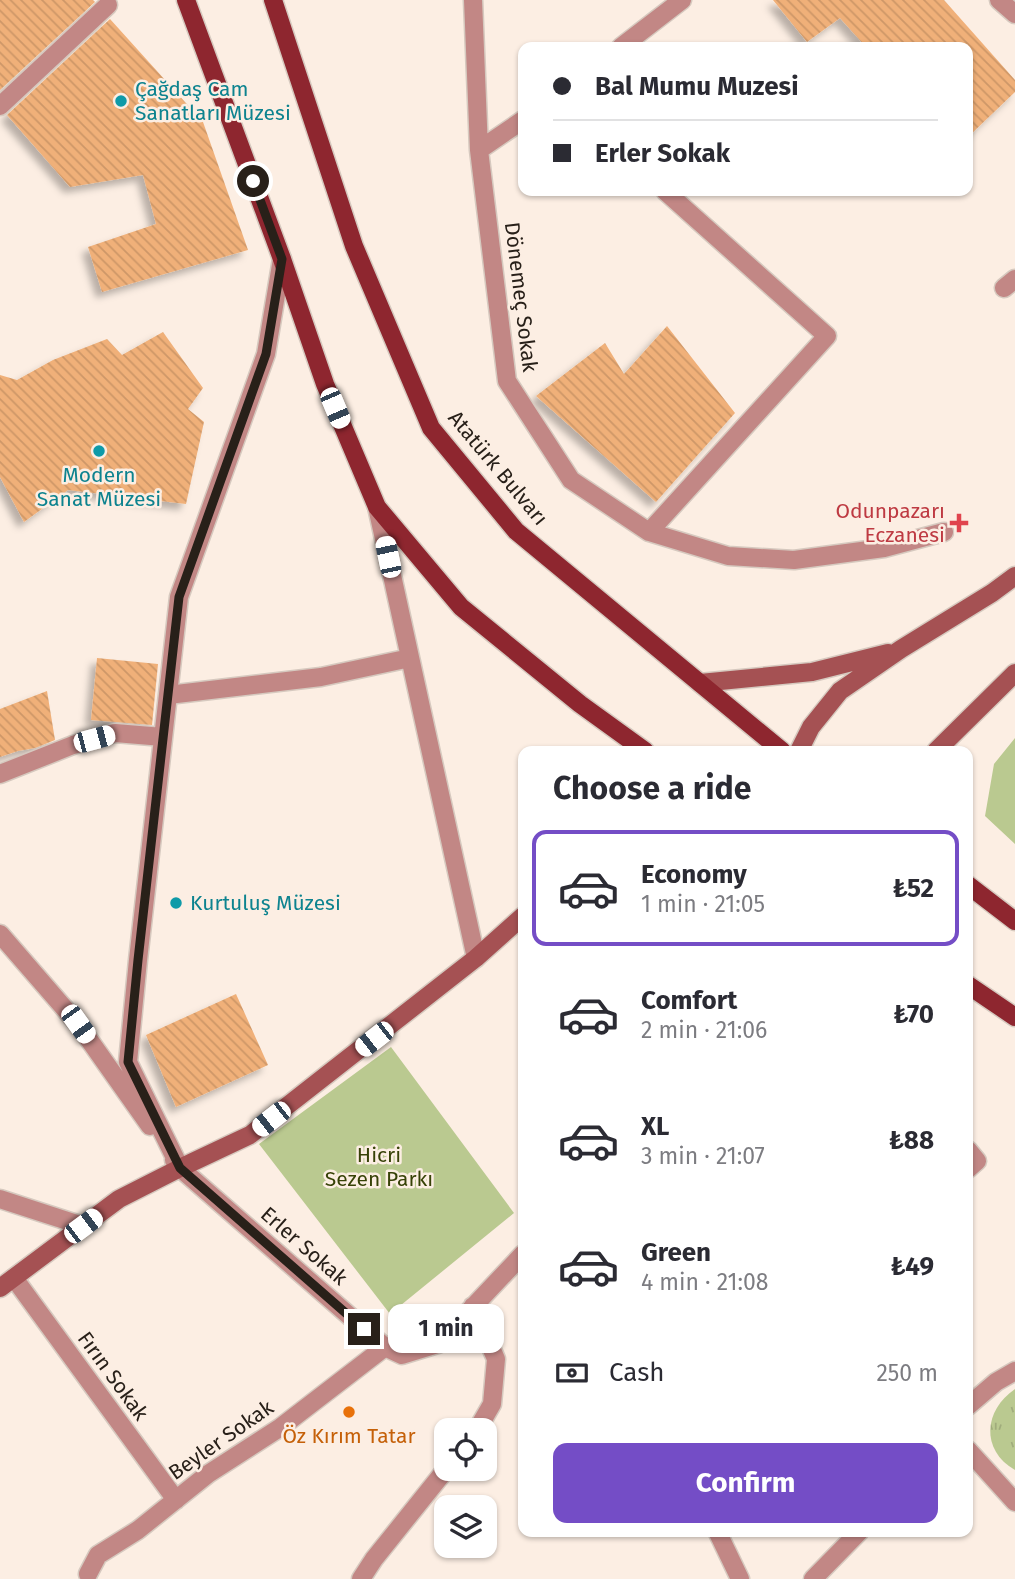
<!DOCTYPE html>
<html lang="en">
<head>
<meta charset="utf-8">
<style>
  :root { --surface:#fff; --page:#f7f7f7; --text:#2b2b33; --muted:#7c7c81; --line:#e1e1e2; --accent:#744dc6 }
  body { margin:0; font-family:"Fira Sans",sans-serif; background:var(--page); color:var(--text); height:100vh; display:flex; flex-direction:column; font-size:26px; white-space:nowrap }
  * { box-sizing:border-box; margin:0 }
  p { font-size:23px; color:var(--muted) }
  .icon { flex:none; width:38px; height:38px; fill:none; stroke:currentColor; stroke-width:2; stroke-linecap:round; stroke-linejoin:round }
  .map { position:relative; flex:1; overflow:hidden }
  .side { position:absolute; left:518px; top:746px; width:455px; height:791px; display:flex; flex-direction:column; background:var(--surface); border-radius:14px; box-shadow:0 2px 5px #0004 }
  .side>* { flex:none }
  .top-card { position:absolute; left:518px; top:42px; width:455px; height:154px; border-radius:14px; box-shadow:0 2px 5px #0004; display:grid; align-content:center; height:154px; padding:0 35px; background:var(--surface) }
  .controls { position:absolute; left:434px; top:1418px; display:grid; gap:14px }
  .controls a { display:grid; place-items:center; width:63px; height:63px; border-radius:14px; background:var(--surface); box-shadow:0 2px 5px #0004; font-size:35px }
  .end { position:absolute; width:32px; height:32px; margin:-16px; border:9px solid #282019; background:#fff; box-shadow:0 0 0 4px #fff }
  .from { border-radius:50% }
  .bubble { position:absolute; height:49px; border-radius:14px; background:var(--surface); box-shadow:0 2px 5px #0004; font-size:23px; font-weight:700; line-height:49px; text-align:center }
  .car { position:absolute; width:21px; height:42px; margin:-21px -10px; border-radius:9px; box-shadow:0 0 5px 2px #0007; background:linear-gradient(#fff 24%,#345 0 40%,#fff 0 76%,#345 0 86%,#fff 0) }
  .top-card b { display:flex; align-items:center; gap:24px; height:66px; font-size:26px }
  .top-card b+b { border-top:2px solid var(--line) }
  .top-card i { width:18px; height:18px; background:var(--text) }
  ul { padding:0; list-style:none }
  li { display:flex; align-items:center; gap:21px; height:116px; margin:0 14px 10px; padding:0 21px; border:4px solid transparent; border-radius:14px }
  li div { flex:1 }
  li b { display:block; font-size:26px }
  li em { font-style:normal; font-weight:700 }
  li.current { border-color:var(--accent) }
  li>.icon { width:63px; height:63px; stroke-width:1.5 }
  h2 { padding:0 35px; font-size:32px; line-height:84px }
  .pay { display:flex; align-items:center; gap:18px; height:77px; padding:0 35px; font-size:26px }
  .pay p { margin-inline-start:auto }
  .primary-button { display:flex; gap:14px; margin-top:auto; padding:14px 35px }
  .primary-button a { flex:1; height:80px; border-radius:14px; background:var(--accent); color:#fff; font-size:28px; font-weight:700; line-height:80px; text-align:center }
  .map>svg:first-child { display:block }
</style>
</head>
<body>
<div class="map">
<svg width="1015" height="1579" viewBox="0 0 1015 1579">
  <defs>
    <pattern id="grass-tufts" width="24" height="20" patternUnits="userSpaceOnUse" patternTransform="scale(1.75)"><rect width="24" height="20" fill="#bac990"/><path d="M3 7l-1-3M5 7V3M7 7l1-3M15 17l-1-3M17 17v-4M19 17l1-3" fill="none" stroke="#a0ac7c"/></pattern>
    <pattern id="building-back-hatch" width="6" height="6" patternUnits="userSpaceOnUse" patternTransform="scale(1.75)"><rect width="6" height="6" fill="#f0b079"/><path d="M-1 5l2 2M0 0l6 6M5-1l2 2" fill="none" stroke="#ce9768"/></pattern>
    <filter id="shadow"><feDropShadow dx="-6" dy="6" stdDeviation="3.5" flood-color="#0004"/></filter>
  </defs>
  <rect width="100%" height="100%" fill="#fceee3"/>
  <!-- grass -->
  <path fill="url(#grass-tufts)" d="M1015 1389V1470C980 1450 984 1410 1015 1389Z"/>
  <!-- green -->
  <path fill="#bac990" d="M1015 738V844L985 816 994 764Z
    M391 1047 514 1213 390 1314 259 1144Z"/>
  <!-- building -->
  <path fill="url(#building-back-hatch)" filter="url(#shadow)" d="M0 0H93L95 2 0 90Z
    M773 0H944L1015 80V92L968 137V47H866L840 18 807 42Z
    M110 19 203 122 248 250 102 292 88 247 156 224 143 175 70 187 7 115Z
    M667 326 735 413 656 502 536 396 605 343 624 374Z
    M163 332 203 388 188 409 204 422 186 504 68 490 24 522 0 477V375L17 380 53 360 107 339 122 355Z
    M97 658 158 664 152 725 91 720Z
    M47 691 55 740 35 748 18 751 0 757V709Z
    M236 994 268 1065 176 1107 146 1035Z"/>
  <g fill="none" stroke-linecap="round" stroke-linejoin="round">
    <!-- lane casing -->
    <g stroke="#d6c9bf" stroke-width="21">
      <path id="lane" d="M1004 288 1015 279"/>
    </g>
    <!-- street casing -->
    <g stroke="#d6c9bf" stroke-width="21">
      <path id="street" d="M473 0 479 150 507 381 571 480 649 532 728 556 794 560 884 548 944 532
        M999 0 1015 14
        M621 47 682 0
        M0 106 108 5
        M479 150 523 120
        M377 507 476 958
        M649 532 827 336 665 191
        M168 695 321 677 410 658
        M0 774 73 745 115 733 163 737
        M0 934 78 1024 150 1126
        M968 1150 977 1161 968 1169
        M174 1160 180 1168 385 1347 402 1355 438 1344 523 1254
        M180 1168 128 1062 138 960 179 597 266 354 282 259
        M0 1199 83 1226
        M14 1278 176 1500
        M473 1306 496 1359 492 1404 477 1430
        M968 1406 996 1382 1015 1371
        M968 1450 1015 1502
        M717 1531 740 1579
        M88 1574 98 1555 138 1530 208 1474 281 1427 385 1347
        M361 1579 374 1559 447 1468
        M813 1579 860 1531"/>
    </g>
    <!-- secondary casing -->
    <g stroke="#d6c9bf" stroke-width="21">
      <path id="secondary" d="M700 683 812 672 888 653
        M799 751 811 727 840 691 901 649 992 593 1015 576
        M936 751 1015 673
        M0 1288 119 1199 180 1168 250 1135 476 958 523 916"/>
    </g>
    <!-- primary casing -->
    <g stroke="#d6c9bf" stroke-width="21">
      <path id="primary" d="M186 0 282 259 325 384 377 507 461 607 580 704 645 751
        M273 0 354 246 431 428 516 531 782 751
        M968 885 1015 921
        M968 985 1015 1017"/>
    </g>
    <!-- lane -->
    <use href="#lane" stroke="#c28785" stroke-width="18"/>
    <!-- street -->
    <use href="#street" stroke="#c28785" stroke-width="18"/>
    <!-- secondary -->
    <use href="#secondary" stroke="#a55153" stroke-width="18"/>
    <!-- primary -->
    <use href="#primary" stroke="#8e262f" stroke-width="18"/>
  </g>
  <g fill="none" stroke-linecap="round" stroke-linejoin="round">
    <!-- route -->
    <path stroke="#282019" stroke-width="9" d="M253 181 282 259 266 354 179 597 138 960 128 1062 180 1168 364 1329"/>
  </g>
  <!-- markers -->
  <g fill="#0f9aa8" stroke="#fceee3" stroke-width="2.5">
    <circle cx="121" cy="101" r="7"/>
    <circle cx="99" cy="451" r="7"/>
    <circle cx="176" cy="903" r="7"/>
  </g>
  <path fill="#e0444e" stroke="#fceee3" stroke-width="2.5" d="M955.5 512.5h7v7h7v7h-7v7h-7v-7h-7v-7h7z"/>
  <circle fill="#e8710a" stroke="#fceee3" stroke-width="2.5" cx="349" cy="1412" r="7"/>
  <g text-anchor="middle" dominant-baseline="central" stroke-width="5" stroke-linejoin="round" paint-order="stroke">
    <!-- culture labels -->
    <g font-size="21" fill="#0d838f" stroke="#fceee3" text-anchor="start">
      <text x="135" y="89">Çağdaş Cam<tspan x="135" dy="24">Sanatları Müzesi</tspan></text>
      <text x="99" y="475" text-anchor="middle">Modern<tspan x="99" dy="24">Sanat Müzesi</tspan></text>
      <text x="190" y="903">Kurtuluş Müzesi</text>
    </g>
    <!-- street labels -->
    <g font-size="21" fill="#282019" stroke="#fceee3">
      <text transform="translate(521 297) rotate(83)">Dönemeç Sokak</text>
      <text transform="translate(498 468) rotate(50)">Atatürk Bulvarı</text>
      <text transform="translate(304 1246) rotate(41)">Erler Sokak</text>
      <text transform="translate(113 1376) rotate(54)">Fırın Sokak</text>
      <text transform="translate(221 1440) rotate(-35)">Beyler Sokak</text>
    </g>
    <!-- health labels -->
    <g font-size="21" fill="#be3a42" stroke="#fceee3" text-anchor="end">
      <text x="945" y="511">Odunpazarı<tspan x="945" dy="24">Eczanesi</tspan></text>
    </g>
    <!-- park labels -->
    <g font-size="21" fill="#374207" stroke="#fceee3">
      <text x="379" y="1155">Hicri<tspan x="379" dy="24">Sezen Parkı</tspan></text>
    </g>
    <!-- food labels -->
    <g font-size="21" fill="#c56008" stroke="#fceee3">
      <text x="349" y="1436">Öz Kırım Tatar</text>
    </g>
  </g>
</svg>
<div class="controls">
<a><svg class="icon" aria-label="locate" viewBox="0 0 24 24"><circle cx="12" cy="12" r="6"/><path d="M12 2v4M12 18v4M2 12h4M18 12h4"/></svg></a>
<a><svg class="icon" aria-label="layers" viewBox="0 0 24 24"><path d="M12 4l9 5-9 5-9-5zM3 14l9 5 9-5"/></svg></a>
</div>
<i class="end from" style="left:253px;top:181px"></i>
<i class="end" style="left:364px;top:1329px"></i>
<div class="bubble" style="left:388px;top:1304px;width:116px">1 min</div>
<i class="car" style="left:335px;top:408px;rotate:157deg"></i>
<i class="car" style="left:388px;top:557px;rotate:348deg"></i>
<i class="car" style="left:94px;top:739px;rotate:75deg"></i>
<i class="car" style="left:78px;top:1024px;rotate:144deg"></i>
<i class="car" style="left:374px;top:1039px;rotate:232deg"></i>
<i class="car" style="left:271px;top:1119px;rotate:232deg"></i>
<i class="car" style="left:83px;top:1226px;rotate:53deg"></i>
<div class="top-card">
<b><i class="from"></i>Bal Mumu Muzesi</b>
<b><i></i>Erler Sokak</b>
</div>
<section class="side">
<h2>Choose a ride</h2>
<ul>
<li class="current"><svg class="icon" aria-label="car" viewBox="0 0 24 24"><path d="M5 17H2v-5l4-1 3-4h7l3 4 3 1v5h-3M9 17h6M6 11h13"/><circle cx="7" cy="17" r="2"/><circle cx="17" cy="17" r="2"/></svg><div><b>Economy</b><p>1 min · 21:05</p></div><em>₺52</em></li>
<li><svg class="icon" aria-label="car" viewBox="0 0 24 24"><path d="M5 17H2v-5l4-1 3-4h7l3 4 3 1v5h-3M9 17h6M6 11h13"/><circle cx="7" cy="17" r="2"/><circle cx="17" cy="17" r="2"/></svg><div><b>Comfort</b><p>2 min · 21:06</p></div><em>₺70</em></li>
<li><svg class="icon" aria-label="car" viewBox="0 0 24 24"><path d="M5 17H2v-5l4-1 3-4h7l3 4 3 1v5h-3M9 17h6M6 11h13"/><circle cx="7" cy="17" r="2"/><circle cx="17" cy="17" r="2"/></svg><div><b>XL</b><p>3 min · 21:07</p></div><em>₺88</em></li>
<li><svg class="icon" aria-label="car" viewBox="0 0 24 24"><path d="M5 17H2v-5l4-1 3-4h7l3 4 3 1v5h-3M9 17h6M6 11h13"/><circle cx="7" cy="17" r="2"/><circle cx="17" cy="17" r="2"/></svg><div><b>Green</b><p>4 min · 21:08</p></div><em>₺49</em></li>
</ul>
<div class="pay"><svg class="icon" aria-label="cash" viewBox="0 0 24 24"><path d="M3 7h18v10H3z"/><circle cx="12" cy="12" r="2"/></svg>Cash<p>250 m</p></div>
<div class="primary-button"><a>Confirm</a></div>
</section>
</div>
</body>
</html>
